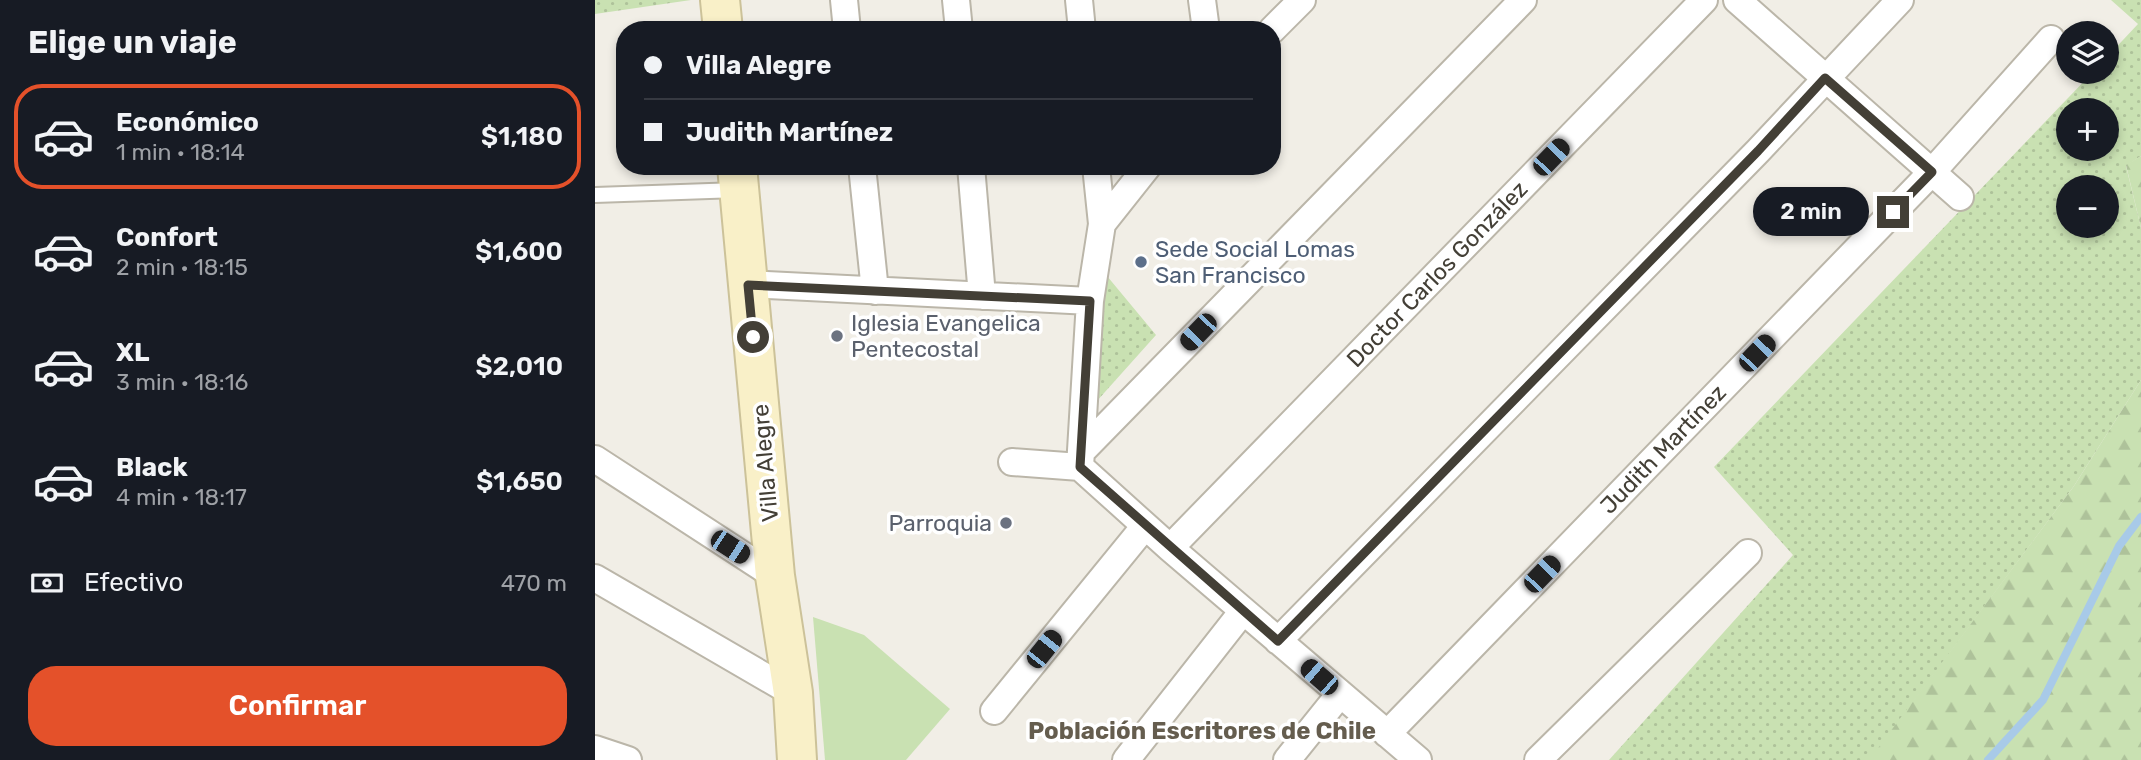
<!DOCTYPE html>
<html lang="es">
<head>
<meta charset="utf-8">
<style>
  :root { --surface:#171b24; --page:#20242c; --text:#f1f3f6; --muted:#9ea1a6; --line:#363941; --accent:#e4512a }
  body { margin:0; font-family:Rubik,sans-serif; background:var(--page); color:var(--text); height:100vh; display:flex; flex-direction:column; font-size:26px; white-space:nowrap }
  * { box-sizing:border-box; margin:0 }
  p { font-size:23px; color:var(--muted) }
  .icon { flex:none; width:38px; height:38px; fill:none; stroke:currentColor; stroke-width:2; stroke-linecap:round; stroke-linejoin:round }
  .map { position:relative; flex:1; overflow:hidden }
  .drawer { display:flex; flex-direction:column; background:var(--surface); width:595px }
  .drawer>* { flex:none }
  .guide { position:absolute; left:21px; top:21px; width:665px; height:154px; border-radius:28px; box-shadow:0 4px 10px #0003; display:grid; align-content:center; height:154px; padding:0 28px; background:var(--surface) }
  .tools { position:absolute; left:1461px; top:21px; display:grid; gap:14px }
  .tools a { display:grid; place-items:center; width:63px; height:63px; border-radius:50%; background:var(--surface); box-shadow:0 4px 10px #0003; font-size:35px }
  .end { position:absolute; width:32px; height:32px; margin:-16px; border:9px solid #433f36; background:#fff; box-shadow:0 0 0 4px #fff }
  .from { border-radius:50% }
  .bubble { position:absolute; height:49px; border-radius:24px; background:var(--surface); box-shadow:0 4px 10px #0003; font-size:23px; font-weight:600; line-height:49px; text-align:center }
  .car { position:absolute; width:21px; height:42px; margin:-21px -10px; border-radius:9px; box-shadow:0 0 5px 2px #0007; background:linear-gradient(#222 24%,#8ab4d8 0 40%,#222 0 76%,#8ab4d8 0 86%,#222 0) }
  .guide b { display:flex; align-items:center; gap:24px; height:66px; font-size:26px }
  .guide b+b { border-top:2px solid var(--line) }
  .guide i { width:18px; height:18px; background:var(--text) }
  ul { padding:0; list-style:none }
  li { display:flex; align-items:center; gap:21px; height:105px; margin:0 14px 10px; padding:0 14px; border:4px solid transparent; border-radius:28px }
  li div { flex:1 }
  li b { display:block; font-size:26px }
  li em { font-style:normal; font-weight:600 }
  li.active { border-color:var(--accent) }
  li>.icon { width:63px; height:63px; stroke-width:1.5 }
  h2 { padding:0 28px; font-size:32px; line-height:84px }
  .pay { display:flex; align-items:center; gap:18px; height:77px; padding:0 28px; font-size:26px }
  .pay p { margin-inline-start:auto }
  .action { display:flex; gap:14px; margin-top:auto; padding:14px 28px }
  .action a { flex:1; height:80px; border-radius:28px; background:var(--accent); color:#fff; font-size:28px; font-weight:600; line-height:80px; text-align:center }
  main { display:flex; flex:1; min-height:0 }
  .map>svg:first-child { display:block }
</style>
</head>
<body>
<main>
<section class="drawer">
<h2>Elige un viaje</h2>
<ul>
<li class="active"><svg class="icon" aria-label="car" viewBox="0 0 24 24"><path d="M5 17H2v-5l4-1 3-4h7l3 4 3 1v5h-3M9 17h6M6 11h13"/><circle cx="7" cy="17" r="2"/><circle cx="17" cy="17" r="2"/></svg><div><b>Económico</b><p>1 min · 18:14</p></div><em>$1,180</em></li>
<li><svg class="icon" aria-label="car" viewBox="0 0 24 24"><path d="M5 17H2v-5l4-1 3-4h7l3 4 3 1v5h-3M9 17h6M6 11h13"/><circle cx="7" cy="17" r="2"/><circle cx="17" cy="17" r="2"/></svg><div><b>Confort</b><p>2 min · 18:15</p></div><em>$1,600</em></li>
<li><svg class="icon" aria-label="car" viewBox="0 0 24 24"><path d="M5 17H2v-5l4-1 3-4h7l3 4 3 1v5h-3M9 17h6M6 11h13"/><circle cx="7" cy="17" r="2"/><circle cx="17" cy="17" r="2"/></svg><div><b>XL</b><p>3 min · 18:16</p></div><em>$2,010</em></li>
<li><svg class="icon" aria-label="car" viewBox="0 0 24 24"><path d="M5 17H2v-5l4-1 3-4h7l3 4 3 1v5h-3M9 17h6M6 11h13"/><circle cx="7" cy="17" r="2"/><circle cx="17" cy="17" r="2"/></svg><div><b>Black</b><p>4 min · 18:17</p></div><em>$1,650</em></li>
</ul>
<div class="pay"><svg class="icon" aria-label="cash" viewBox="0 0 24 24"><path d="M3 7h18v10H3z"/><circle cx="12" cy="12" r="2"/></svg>Efectivo<p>470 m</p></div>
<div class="action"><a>Confirmar</a></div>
</section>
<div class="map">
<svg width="1546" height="760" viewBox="0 0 1546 760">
  <defs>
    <pattern id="grass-dots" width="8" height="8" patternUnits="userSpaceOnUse" patternTransform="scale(1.75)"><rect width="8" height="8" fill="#c9e1b2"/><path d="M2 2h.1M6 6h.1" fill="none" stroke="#aec29a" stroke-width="1.8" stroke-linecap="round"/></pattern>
    <pattern id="forest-firs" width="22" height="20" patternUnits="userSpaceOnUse" patternTransform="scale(1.75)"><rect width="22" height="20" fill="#c9e1b2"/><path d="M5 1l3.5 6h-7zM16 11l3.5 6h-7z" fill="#aec29a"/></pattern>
  </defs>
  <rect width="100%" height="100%" fill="#f1eee6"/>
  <!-- grass -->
  <path fill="url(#grass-dots)" fill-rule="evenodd" d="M0 0H96L0 14Z
    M1516 0H1546V156L1531 166 1546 228V380L1479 486 1275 760H1014L1198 555 1119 467 1498 72H1512V57L1543 24ZM1474 110H1512V149H1474ZM1474 187H1512V226H1474Z
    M512 276 561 335 501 402 494 397Z"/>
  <!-- forest -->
  <path fill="url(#forest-firs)" d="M1546 156V228L1531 165Z
    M1546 380V760H1274L1479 486Z"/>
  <!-- park -->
  <path fill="#c9e1b2" d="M218 617 269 635 355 709 311 760H230Z"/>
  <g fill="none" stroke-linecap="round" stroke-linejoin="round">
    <!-- stream -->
    <path stroke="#a8cae8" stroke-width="8" d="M1393 760 1448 700 1524 546 1546 517"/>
    <!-- service casing -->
    <g stroke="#bbb6a9" stroke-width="18">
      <path id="service" d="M0 195 143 190"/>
    </g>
    <!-- minor casing -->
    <g stroke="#bbb6a9" stroke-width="30">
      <path id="minor" d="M249 0 252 30
        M361 0 364 30
        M484 0 487 30
        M607 0 611 30
        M1142 0 1365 197
        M677 30 707 0
        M267 166 280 291
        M376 166 387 296
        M501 166 507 224
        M553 166 507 224 495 301 485 467 575 548 823 760
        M153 284 495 301
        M488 450 928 0
        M0 459 180 576
        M417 462 485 467
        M575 548 1109 0
        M0 578 198 693
        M683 641 1163 151 1305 0
        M399 711 550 526
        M792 734 1337 172 1456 39
        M0 749 33 760
        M531 760 648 611
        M692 760 745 694
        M943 760 1153 553"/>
    </g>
    <!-- secondary casing -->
    <g stroke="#ccc299" stroke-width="42">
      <path id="secondary" d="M125 0 128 30
        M142 166 180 576 198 693 202 760"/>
    </g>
    <!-- service -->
    <use href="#service" stroke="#fff" stroke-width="14"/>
    <!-- minor -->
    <use href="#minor" stroke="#fff" stroke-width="26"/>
    <!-- secondary -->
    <use href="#secondary" stroke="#f9f0c8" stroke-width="38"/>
  </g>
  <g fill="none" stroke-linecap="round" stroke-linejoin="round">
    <!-- route -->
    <path stroke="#433f36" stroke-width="9" d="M158 337 153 285 495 301 485 467 683 641 1163 151 1230 78 1337 172 1298 212"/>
  </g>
  <!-- markers -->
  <circle fill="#5c6f8a" stroke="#fff" stroke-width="2.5" cx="546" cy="262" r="7"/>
  <g fill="#6b7280" stroke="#fff" stroke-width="2.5">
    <circle cx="242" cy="336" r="7"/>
    <circle cx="411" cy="523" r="7"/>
  </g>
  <g text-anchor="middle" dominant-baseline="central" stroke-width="7" stroke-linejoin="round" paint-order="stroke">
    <!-- service labels -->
    <g font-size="23" fill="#4e5e75" stroke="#fff" text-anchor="start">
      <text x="560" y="249">Sede Social Lomas<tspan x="560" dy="26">San Francisco</tspan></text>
    </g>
    <!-- street labels -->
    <g font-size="23" fill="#433f36" stroke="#fff">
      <text transform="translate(842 274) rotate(-46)">Doctor Carlos González</text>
      <text transform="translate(1068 449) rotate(-46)">Judith Martínez</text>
      <text transform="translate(170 463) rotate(-95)">Villa Alegre</text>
    </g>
    <!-- worship labels -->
    <g font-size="23" fill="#5b616d" stroke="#fff" text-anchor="start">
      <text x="256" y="323">Iglesia Evangelica<tspan x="256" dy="26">Pentecostal</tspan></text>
      <text x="397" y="523" text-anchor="end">Parroquia</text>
    </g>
    <!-- neighbourhood labels -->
    <g font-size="24" font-weight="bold" fill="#655d4e" stroke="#fff">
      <text x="607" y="731">Población Escritores de Chile</text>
    </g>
  </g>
</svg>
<div class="tools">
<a><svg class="icon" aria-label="layers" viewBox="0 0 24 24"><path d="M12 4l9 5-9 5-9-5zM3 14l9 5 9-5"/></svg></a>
<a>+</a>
<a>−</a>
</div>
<i class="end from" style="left:158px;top:337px"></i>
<i class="end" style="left:1298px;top:212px"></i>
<div class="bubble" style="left:1158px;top:187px;width:116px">2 min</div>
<i class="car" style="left:956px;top:157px;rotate:44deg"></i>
<i class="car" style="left:603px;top:332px;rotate:224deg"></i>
<i class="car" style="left:1162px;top:353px;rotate:44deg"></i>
<i class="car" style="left:135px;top:547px;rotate:123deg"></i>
<i class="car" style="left:947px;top:574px;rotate:44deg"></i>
<i class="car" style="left:449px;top:649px;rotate:39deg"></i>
<i class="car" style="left:724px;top:677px;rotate:311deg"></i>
<div class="guide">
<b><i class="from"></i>Villa Alegre</b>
<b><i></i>Judith Martínez</b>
</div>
</div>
</main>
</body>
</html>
